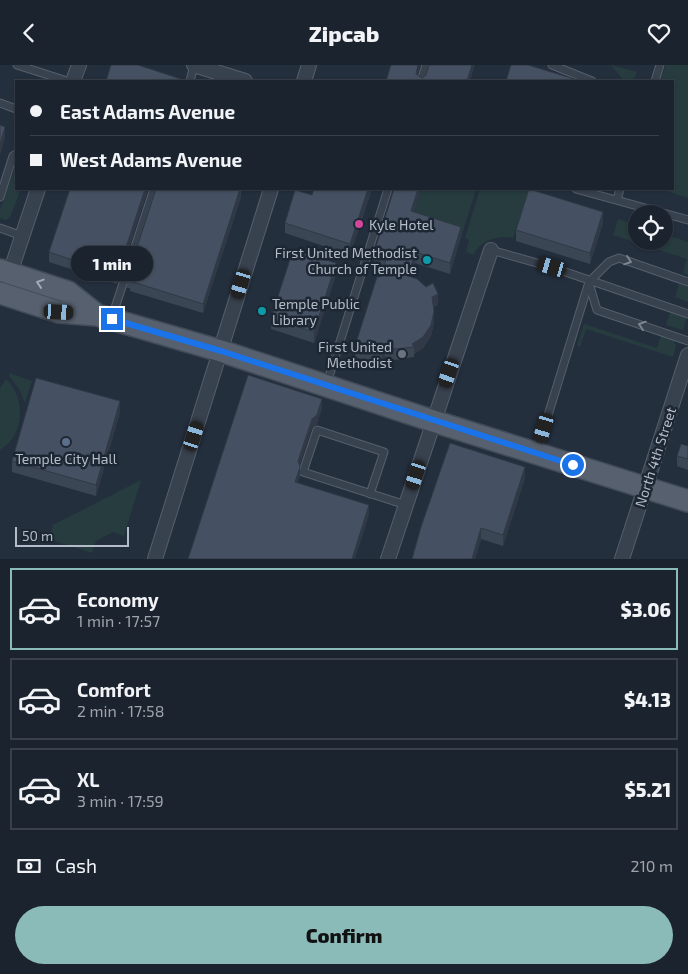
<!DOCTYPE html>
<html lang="en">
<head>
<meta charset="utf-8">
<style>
  :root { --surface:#1b232e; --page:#282f3a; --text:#f1f3f6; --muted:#a0a4aa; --line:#39404a; --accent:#8bbbb9 }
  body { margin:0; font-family:"Exo 2",sans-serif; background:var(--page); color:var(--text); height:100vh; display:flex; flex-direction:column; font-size:19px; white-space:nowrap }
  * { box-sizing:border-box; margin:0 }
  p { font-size:16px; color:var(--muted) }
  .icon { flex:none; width:28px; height:28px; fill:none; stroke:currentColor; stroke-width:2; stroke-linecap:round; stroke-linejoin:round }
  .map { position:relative; height:494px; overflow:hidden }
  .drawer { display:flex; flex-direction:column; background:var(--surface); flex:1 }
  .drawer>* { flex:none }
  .top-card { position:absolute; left:15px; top:15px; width:659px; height:110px; border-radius:0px; box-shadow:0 1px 4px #0004,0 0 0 1px var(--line); display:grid; align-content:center; height:110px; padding:0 15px; background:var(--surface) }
  .buttons { position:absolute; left:628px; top:140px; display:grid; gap:10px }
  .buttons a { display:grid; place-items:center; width:45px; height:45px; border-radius:50%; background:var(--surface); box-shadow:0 1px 4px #0004,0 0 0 1px var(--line); font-size:25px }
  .scale { position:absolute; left:15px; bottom:12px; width:114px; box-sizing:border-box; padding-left:5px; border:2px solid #b4bcc9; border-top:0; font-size:14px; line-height:18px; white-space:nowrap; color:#b4bcc9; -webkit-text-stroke:4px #1d2633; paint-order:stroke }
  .end { position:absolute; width:22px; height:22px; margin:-11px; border:6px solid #1a73e8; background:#fff; box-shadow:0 0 0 2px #fff }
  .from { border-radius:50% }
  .bubble { position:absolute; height:35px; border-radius:18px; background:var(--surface); box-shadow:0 1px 4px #0004,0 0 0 1px var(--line); font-size:16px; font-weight:800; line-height:35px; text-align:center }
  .car { position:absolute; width:15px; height:30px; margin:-15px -8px; border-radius:6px; box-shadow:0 0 4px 1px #0007; background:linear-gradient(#222 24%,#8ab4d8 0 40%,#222 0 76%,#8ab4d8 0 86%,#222 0) }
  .top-card b { display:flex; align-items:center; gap:18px; height:48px; font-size:19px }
  .top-card b+b { border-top:1px solid var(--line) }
  .top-card i { width:12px; height:12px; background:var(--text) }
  ul { padding:9px 0 0; list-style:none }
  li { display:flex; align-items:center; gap:15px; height:82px; margin:0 10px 8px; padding:0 5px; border:2px solid var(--line); border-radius:0px }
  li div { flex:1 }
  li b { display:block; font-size:19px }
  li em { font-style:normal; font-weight:800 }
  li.active { border-color:var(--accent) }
  li>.icon { width:45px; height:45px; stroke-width:1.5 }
  .pay { display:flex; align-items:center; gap:12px; height:55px; padding:0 15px; font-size:19px }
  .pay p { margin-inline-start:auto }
  .cta { display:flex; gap:10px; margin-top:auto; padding:10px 15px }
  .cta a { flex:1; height:58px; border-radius:30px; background:var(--accent); color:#111; font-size:20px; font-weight:800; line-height:58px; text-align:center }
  header { display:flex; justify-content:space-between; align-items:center; height:65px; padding:0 15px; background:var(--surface); font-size:22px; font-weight:800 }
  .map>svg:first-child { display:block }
</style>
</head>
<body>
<header><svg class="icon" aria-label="back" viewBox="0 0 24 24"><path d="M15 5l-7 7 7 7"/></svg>Zipcab<svg class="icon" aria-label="heart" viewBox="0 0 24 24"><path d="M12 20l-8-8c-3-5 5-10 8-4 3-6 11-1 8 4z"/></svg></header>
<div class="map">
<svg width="688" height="494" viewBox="0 0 688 494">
  <rect width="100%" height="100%" fill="#242f3e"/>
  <!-- green -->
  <path fill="#263c3f" d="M611 0 637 7 633 16H624Z
    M666 0H688V133L659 124H672V16H660Z
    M16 99V124H21L10 152 6 155 0 153V145Z
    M422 124H476L461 173 411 157Z
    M480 124H529L513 173C499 170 479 175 474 190L466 187 469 175 465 173Z
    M618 154 636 160V176H664V169L688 177V210L683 208 687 194 613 170Z
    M679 219 688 222V237L675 232Z
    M670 247 687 252 683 265 666 260Z
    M584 259 657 283 661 270 673 274 676 281 673 292 586 264 580 282 577 280Z
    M10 308 32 316 25 338 19 324 9 311Z
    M6 314C26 332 25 371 0 385V323Z
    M141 415 124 471 113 467 96 476 92 488 49 474 53 460Z"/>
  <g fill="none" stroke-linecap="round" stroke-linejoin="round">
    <!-- lane casing -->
    <g stroke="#565f6c" stroke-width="9">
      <path id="lane" d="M17 0 67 16
        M552 0 592 16
        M190 16 194 0
        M421 16 426 0
        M655 16 660 0
        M0 38 16 44
        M576 124 688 155
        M0 132 13 91 16 89
        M617 135 620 124
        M0 163 22 171
        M491 185 551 202 688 249
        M589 218 597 245 688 276
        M112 252 154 124
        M327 318 388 124
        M537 386 589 217 609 197 619 193 688 217
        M370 429 384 387 317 365 303 407 406 440"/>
    </g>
    <!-- street casing -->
    <g stroke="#565f6c" stroke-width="16">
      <path id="street" d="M194 0 245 16
        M73 16 79 0
        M304 16 309 0
        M10 208 38 124
        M155 494 271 124
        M388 494 491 185
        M622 494 688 290"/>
    </g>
    <!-- primary casing -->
    <g stroke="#414a57" stroke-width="24">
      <path id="primary" d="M0 205 68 227 97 250
        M0 228 59 247 97 250 221 286 433 356 688 436"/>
    </g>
    <!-- lane -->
    <use href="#lane" stroke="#38414e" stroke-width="7"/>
    <!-- street -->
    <use href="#street" stroke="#38414e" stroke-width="14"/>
    <!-- primary -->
    <use href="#primary" stroke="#56606e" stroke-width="21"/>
  </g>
  <!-- wall -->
  <path fill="#3b4654" d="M70 124H148L117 219 49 197V187Z
    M241 124V132L203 248 130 226V223H127V213Z
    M372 124 350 190 285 168V158L312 130Z
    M415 147 461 172 450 209 415 198 411 212 438 240 433 242 434 257 431 271 423 283 414 289V292L395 295 385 292 382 301 355 292V281L384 202 374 198V188Z
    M603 158 590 199 516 176V165Z
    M336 209 314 278 271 264V253Z
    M120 347 96 431 12 407V396Z
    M688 381V405L677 401V391Z
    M525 413 503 481 481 474 475 494H412Z"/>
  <!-- shaded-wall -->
  <path fill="#303945" d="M418 0H420L416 16V9Z
    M472 0H475L470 16H467Z
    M5 62V73L0 90V80Z
    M145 124H148L117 219V210Z
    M240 124 241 132 203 248V239Z
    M368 124H372L350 190V179Z
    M418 124H422L411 157V146Z
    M603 147V158L590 199V188Z
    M461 162V172L450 209V198Z
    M415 187V198L408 222V211Z
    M336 198V209L314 278V267Z
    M438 229V240L432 243V232Z
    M434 246V257L431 271 423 283 414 289V282L412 279Z
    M385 281V292L382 301V290Z
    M322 334V344L317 360 312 363 298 405V396L312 354Z
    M120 336V347L96 431V420Z
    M300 402V411L295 426V417Z
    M525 402V413L503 481V470Z
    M369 440V450L355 494H352Z
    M481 463V474L475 494H472Z"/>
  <!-- building -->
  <path fill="#455162" stroke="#303945" d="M111 0H138L184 15 183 16H106Z
    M391 0H418L416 9 422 13 426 10 429 0H472L467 16H386Z
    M511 0H528L581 16H506Z
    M0 60 5 62 0 80Z
    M70 124H145L117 210 49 187Z
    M156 124H240L203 239 130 216V214L127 213Z
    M314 124H368L350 179 285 158 295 125 312 130Z
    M394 124H418L411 146 461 162 450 198 415 187 408 211 417 214 426 222 433 218 438 229 432 232 434 246 431 260 423 272 412 279 414 282 395 284 385 281 382 290 355 281 377 212H380L387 192 374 188Z
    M529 124 603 147 590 188 516 165Z
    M293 185 336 198 314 267 271 253Z
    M248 310 322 334 317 350 312 354 298 396 300 402 295 417 369 440 352 494H188Z
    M36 313 120 336 96 420 12 396Z
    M450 378 525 402 503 470 481 463 472 494H412L421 462Z
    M681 379 688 381V394L677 391Z"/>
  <!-- one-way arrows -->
  <defs><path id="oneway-chevron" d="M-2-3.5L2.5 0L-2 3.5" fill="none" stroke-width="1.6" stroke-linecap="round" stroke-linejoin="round" transform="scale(1.25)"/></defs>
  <g stroke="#7c8592">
    <use href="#oneway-chevron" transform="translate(628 196) rotate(19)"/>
    <use href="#oneway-chevron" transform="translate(642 260) rotate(-161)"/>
  </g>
  <use stroke="#a1aab7" href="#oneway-chevron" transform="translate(40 218) rotate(-162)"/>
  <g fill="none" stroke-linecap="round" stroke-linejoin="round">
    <!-- route -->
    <path stroke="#1a73e8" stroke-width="6" d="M112 254 221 286 573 400"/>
  </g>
  <!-- markers -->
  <circle fill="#d1479c" stroke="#1d2633" stroke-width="2" cx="359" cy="159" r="5"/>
  <g fill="#0f9aa8" stroke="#1d2633" stroke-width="2">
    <circle cx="427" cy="195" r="5"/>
    <circle cx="262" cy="246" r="5"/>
  </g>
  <circle fill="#6b7280" stroke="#1d2633" stroke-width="2" cx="402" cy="289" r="5"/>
  <circle fill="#5c6f8a" stroke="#1d2633" stroke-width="2" cx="66" cy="377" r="5"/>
  <g text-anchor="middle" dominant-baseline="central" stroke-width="5" stroke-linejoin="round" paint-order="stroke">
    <!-- poi labels -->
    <g font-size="14" fill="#b4bcc9" stroke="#1d2633" text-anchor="start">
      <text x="369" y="159">Kyle Hotel</text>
      <text x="417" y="187" text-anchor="end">First United Methodist<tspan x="417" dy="16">Church of Temple</tspan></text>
      <text x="272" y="238">Temple Public<tspan x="272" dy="16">Library</tspan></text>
      <text x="392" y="281" text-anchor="end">First United<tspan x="392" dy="16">Methodist</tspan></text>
      <text x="66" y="393" text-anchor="middle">Temple City Hall</text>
    </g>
    <!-- street labels -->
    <g font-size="14" fill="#b4bcc9" stroke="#1d2633">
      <text transform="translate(655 392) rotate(-72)">North 4th Street</text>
    </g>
  </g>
</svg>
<div class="buttons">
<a><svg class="icon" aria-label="locate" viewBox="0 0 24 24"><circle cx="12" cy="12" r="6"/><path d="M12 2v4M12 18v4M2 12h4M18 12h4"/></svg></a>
</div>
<div class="scale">50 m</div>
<i class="end from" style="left:573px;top:400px"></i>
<i class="end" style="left:112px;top:254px"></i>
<div class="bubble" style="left:71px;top:181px;width:82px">1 min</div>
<i class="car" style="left:552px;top:202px;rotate:286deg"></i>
<i class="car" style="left:241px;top:219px;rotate:197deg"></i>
<i class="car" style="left:59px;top:247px;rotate:93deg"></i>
<i class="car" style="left:449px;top:308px;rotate:199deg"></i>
<i class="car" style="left:544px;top:363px;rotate:197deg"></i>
<i class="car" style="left:194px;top:371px;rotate:18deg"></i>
<i class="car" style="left:416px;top:410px;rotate:198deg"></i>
<div class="top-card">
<b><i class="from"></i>East Adams Avenue</b>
<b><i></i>West Adams Avenue</b>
</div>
</div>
<section class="drawer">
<ul>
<li class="active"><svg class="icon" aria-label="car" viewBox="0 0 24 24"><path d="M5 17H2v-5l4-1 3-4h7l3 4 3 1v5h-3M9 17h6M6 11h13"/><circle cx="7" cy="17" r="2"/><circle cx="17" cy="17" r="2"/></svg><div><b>Economy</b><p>1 min · 17:57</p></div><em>$3.06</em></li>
<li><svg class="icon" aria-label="car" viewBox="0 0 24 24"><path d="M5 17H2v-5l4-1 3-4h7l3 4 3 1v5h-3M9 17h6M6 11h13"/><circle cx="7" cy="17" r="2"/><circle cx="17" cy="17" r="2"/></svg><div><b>Comfort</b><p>2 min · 17:58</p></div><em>$4.13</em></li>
<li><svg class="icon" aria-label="car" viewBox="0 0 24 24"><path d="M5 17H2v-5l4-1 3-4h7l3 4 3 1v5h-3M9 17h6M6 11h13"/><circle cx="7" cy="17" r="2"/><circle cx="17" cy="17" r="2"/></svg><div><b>XL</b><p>3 min · 17:59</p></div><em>$5.21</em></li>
</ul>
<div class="pay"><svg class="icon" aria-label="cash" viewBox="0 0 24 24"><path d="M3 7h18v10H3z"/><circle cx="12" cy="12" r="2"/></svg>Cash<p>210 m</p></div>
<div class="cta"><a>Confirm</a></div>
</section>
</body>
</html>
